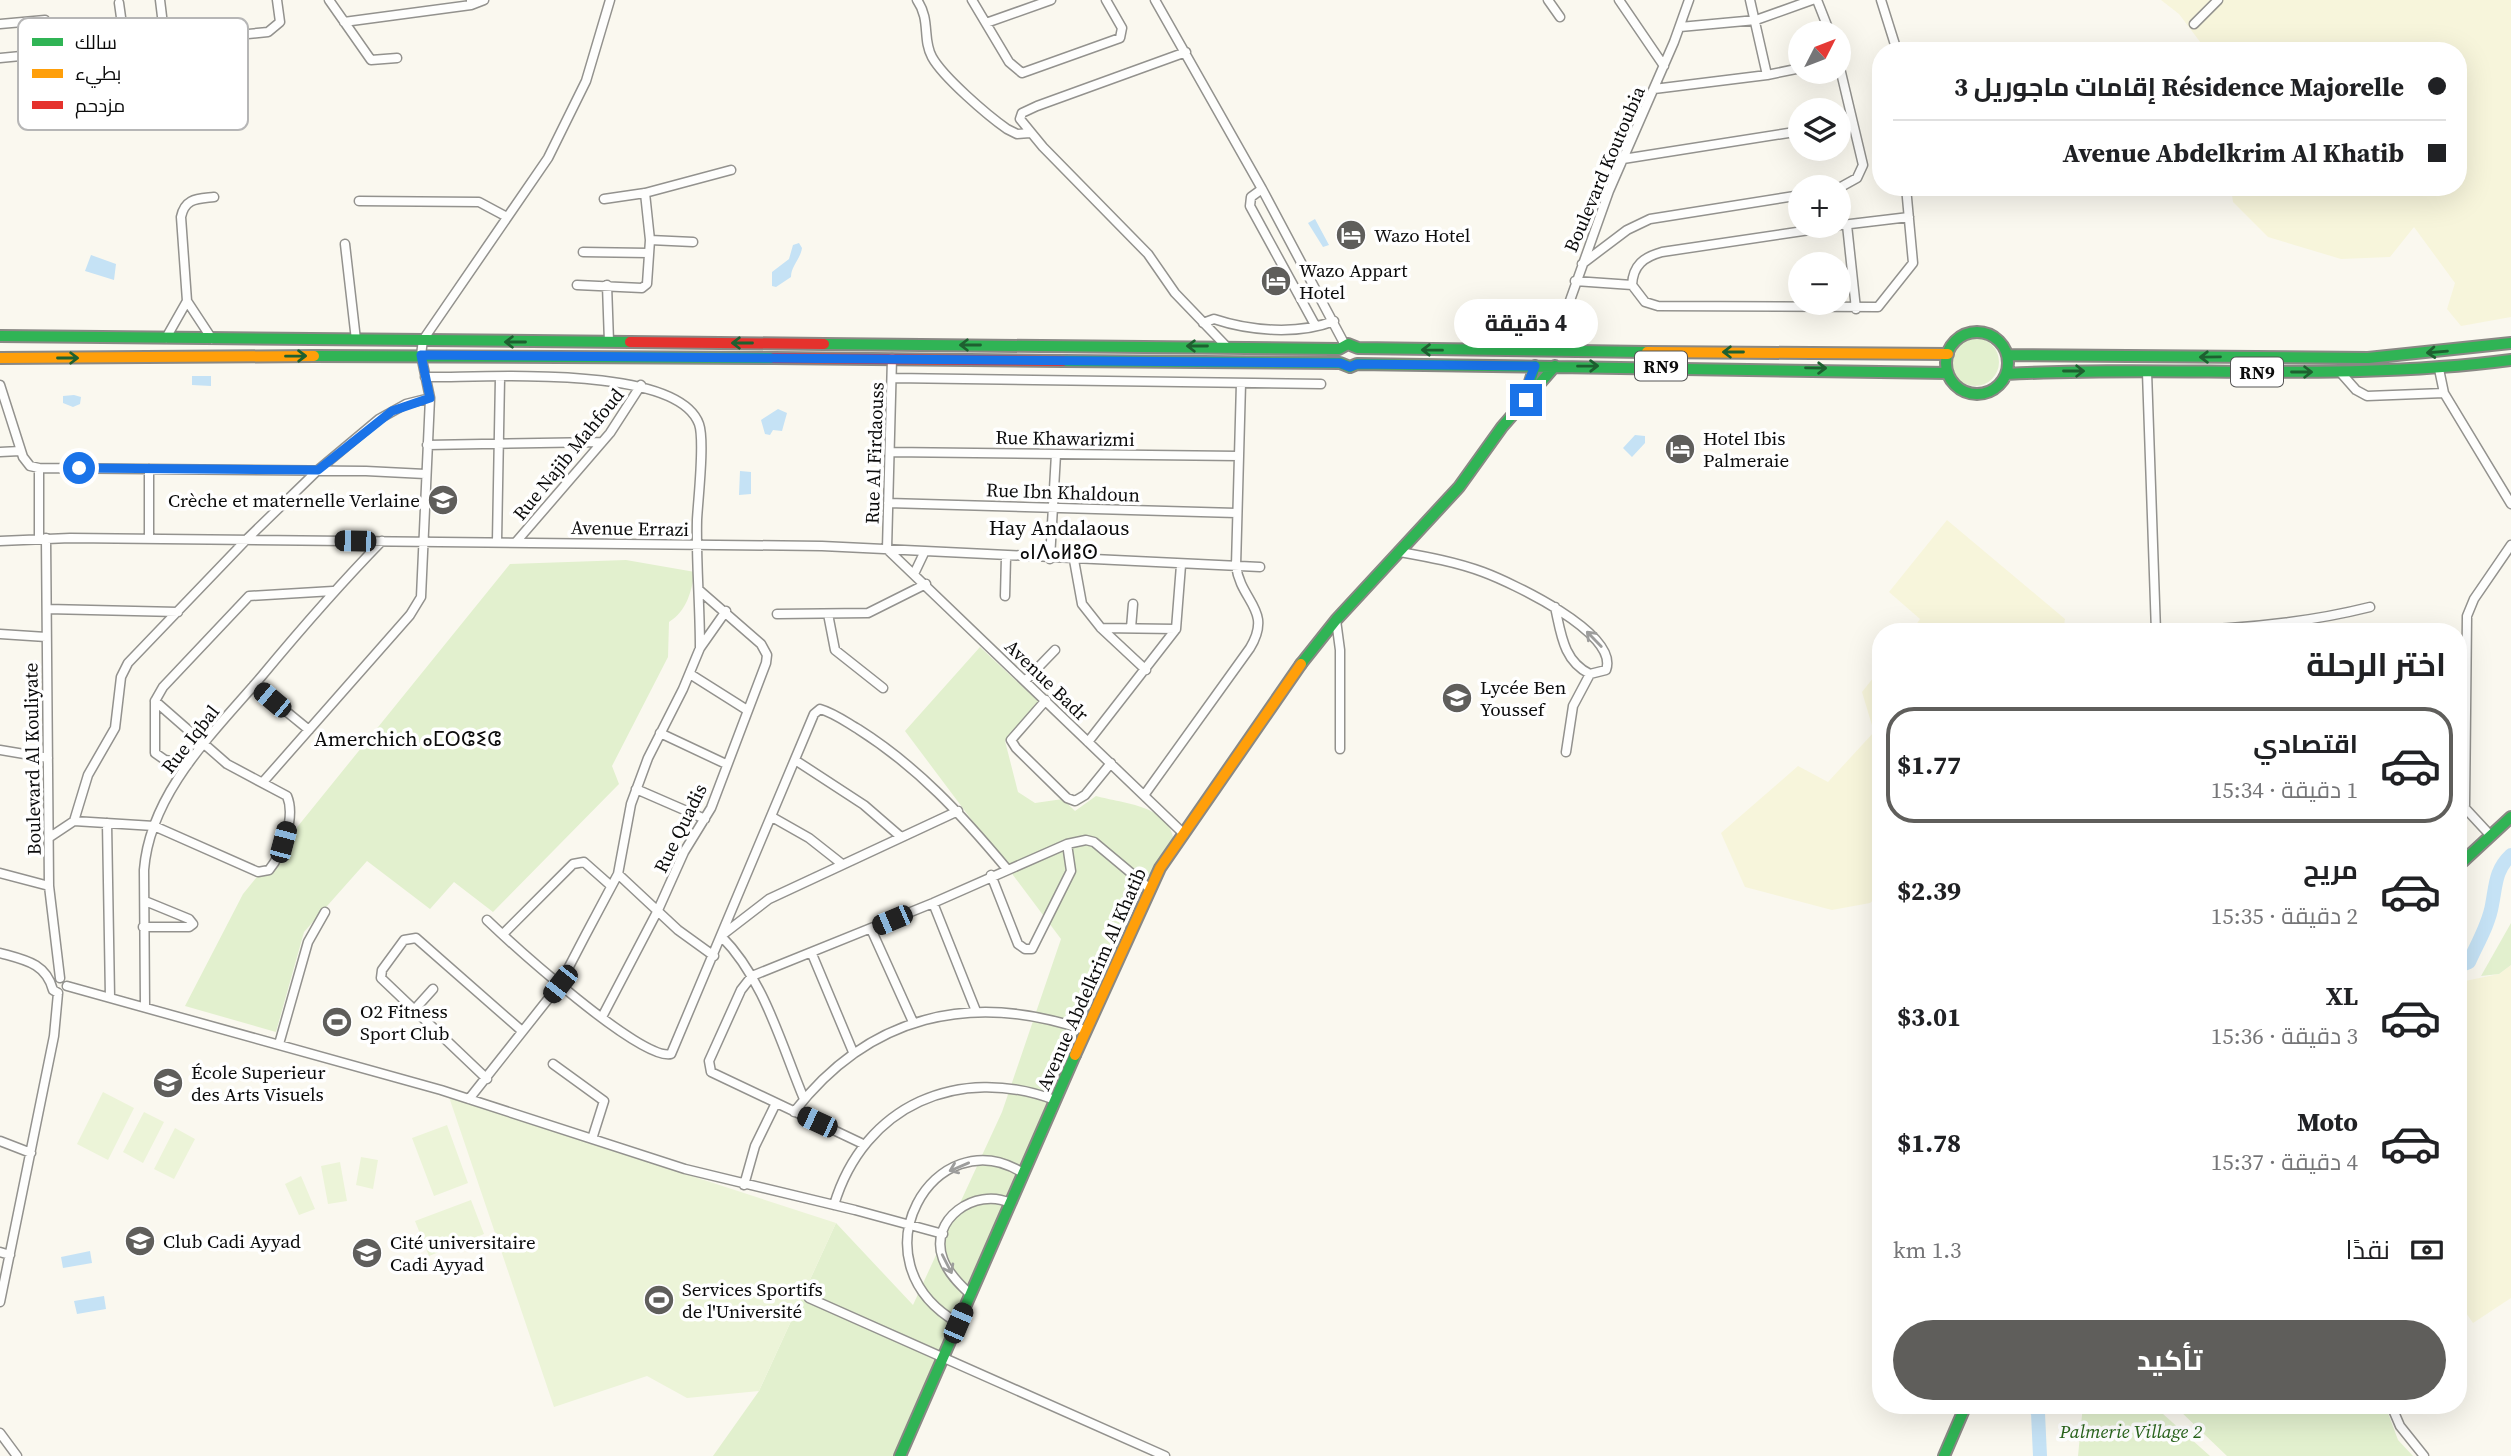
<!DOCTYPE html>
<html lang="ar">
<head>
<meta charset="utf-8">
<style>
  :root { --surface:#fff; --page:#f2f2f2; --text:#202124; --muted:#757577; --line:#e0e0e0; --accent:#5f5e5b }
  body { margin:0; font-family:"Source Serif 4",Cairo,"Noto Sans Tifinagh",serif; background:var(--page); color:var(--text); direction:rtl; height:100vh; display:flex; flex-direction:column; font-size:26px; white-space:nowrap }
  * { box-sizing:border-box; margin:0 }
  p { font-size:23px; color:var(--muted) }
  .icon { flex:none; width:38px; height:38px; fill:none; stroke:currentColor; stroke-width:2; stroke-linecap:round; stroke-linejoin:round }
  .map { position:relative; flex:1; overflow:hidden; direction:ltr }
  .details { position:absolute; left:1872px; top:623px; width:595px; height:791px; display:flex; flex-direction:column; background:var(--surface); border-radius:28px; box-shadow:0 7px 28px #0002; direction:rtl }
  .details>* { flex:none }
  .guide { position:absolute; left:1872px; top:42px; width:595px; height:154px; border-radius:28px; box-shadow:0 7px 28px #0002; direction:rtl; display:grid; align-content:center; height:154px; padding:0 21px; background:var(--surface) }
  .needle { width:46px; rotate:48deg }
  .tools { position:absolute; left:1788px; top:21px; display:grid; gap:14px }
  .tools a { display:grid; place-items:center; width:63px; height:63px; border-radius:50%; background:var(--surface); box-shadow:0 7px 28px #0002; font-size:35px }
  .end { position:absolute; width:32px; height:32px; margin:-16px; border:9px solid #1a73e8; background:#fff; box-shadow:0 0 0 4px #fff }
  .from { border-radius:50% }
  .bubble { position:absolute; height:49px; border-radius:24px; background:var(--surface); box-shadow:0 7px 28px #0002; font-size:23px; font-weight:700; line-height:49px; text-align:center; direction:rtl }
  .car { position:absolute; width:21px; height:42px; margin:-21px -10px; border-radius:9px; box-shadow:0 0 5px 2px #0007; background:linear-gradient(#222 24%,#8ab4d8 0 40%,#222 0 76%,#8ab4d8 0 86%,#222 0) }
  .guide b { display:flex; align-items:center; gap:24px; height:66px; font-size:26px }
  .guide b+b { border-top:2px solid var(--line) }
  .guide i { width:18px; height:18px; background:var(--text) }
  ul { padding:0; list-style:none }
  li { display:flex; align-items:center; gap:21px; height:116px; margin:0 14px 10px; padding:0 7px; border:4px solid transparent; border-radius:28px }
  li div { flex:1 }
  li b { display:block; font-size:26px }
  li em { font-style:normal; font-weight:700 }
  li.on { border-color:var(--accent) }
  li>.icon { width:63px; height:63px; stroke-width:1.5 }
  h2 { padding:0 21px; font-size:32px; line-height:84px }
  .pay { display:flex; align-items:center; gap:18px; height:77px; padding:0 21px; font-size:26px }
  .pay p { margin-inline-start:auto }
  .button { display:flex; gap:14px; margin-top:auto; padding:14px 21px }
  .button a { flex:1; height:80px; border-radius:42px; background:var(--accent); color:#fff; font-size:28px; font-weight:700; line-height:80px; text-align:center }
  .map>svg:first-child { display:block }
</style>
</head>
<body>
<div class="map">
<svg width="2511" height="1456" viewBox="0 0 2511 1456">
  <rect width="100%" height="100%" fill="#faf8ef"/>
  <!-- farmland -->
  <path fill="#f7f5db" d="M2161 0H2511V317L2461 326 2447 309 2455 283 2414 227 2390 257 2341 259 2268 237 2233 202 2231 187H2459V51H2207L2179 14Z
    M1947 520 2065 619 2063 632H1911L1920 619 1889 592Z
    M1881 668V893L1870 903 1832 910 1745 887 1721 833 1798 766 1828 782 1874 732 1862 692Z
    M2511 965V1298L2473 1323 2459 1303V986L2465 981 2499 974Z"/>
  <!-- green -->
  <path fill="#e2f0ce" d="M1951 362a24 24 0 1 1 48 0a24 24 0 1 1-48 0Z
    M626 560 695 572C691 592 687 611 669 622L668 657 612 766 619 784 493 912 454 882 430 909 367 861 304 932 276 1032 185 1006 243 894 510 564Z
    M980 647 1040 703 1005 741 1018 792 1035 803 1063 799 1075 811 1096 796C1125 804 1169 805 1174 841L1135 896 944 1358 899 1456H713L759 1391 836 1223 913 1305 1002 1112 1061 939 905 731Z
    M2511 923V965L2499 974 2481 976Z
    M2083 1405H2153L2210 1456H2078Z
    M2182 1405H2385L2398 1440 2413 1456H2227L2178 1409Z"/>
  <!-- pitch -->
  <path fill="#ecf4d8" d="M103 1092 134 1108 108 1160 77 1144Z
    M449 1097 836 1223 759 1391 687 1398 647 1376 554 1407Z
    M144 1112 164 1122 143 1163 123 1152Z
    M447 1125 468 1183 434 1196 412 1138Z
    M175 1128 195 1139 174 1179 154 1169Z
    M361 1157 378 1160 373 1189 356 1185Z
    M340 1162 347 1201 328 1204 321 1166Z
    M301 1176 315 1209 299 1215 285 1184Z
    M471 1200 484 1234 429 1256 415 1221Z"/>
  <!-- water -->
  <path fill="#c5e2f5" d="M1315 219 1329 245 1323 247 1308 223Z
    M799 243 802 248C800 260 791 266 791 277L776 287 772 286V272L789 259 793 245Z
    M91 255 116 264 114 280 85 271Z
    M192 376H211V386L192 385Z
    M74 395 81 397 80 404 73 407 63 403V396Z
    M778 409 787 413 782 431 773 430 770 435 765 434 761 420Z
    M1635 435 1645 436V443L1632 457 1623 448Z
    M740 471 751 472V494L739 495Z
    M90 1251 92 1263 63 1268 61 1257Z
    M104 1296 106 1309 77 1314 74 1301Z"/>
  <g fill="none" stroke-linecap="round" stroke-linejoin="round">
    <!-- river -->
    <path stroke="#c5e2f5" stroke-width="14" d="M2459 966 2469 962C2477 944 2489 924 2492 905 2496 885 2495 870 2511 855
      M2034 1405 2038 1413 2040 1456"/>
    <!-- street casing -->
    <g stroke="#93928e" stroke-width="11">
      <path id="street" d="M160 0 165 41
        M329 0 371 60 397 58
        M471 0V5L484 0
        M917 0C931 20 922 39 932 57 943 77 987 115 1007 129L1017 134 1030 133
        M972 0 1009 62 1022 73 1120 38 1122 28 1106 0
        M1155 0 1262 189 1345 345
        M1548 0 1560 17
        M1619 0 1664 66
        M1750 0 1767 75
        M1817 0 1830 33
        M1881 0 1897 51
        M119 3 125 46
        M344 22 471 5
        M986 23 1051 0
        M0 24 45 20
        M2194 24 2218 0
        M1680 27 1756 20 1812 0
        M1186 52 1037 106 1022 113 1020 119 1043 147 1148 254 1175 293 1226 346
        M0 58 268 32 280 22 277 0
        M1839 64 1863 165 1857 178 1839 188
        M1654 89 1767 75 1801 68
        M1839 124 1852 122
        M1623 159 1801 131
        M1262 189 1251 197 1250 206 1315 325
        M604 199 645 193 731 170
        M359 201 479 202 507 217
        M1842 225 1909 217
        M1847 225 1856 309
        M1837 226 1662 252C1644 257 1633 265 1632 285L1645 302 1658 306 1878 307 1913 263 1906 187
        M650 240 693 242
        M345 244 356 340
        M583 252 648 253
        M1582 264 1627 230 1650 219 1801 195
        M1575 281 1632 285
        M577 285 642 288 647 284 650 240 645 193
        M607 285 609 342
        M1203 323 1214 319C1250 331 1298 335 1334 321
        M166 338 187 301
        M212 339 187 301 181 217C185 198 197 199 214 197
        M1552 351 1609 191 1674 42 1689 0
        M892 358 887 549 1184 834
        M2439 369 2444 393 2511 504
        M2147 372 2156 632
        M2341 373 2356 390 2367 396 2444 393
        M425 377C481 378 677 363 699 424 705 441 698 499 697 520 696 562 700 605 700 648
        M893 378 1321 384
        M0 385 23 457 30 466 39 468V539
        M427 445 602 442
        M0 452 20 451
        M890 452 1239 456
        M39 468 366 471 425 474
        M149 469V539
        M888 503 1236 513
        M46 538 49 886 60 978
        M0 541 70 538 822 546 1260 567
        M497 541 500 378
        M516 542 610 433 641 385
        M1400 552C1428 557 1456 562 1483 572 1510 582 1620 633 1606 670L1590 674C1563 661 1561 633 1555 607
        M1050 559 1056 454
        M1074 560 1082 604 1101 628 1146 670
        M914 574 924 553
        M1005 596 1006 557
        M47 609 178 612
        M777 614 868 613 926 584
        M828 614 835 650 883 688
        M1336 620 1340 650V749
        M1101 628 1176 629
        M1131 628 1133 604
        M2074 632 2082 629C2180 632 2274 631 2370 607
        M0 634 46 637
        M690 674 747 710
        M1025 681 1055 650
        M254 685 309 730
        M1046 700 1011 740 1016 748 1067 798 1075 801 1085 795 1111 763
        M155 701V753L165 760 188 764
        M660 733 726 764
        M1088 742 1176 629 1181 565
        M0 750 48 758
        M1566 752 1573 706 1590 674
        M795 760 864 805 901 837
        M263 782 410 615 421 597 430 398 421 355 423 340 548 158 586 81 610 0
        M636 789 705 819
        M1145 794 1250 648C1273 610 1241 602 1236 566L1241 383
        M2465 808 2491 836
        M2459 816 2465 805 2467 616 2474 599 2511 545
        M772 817 809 838 842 864
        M74 821 154 826 258 872 269 870C282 854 296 817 287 796L227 764 155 701 163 687 249 596 333 591
        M107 823 110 997
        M50 837 74 821 88 775 115 728 121 677 128 663 247 539 318 470 379 419 406 404 430 398
        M0 873 49 886
        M618 874 678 930 714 956
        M991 875 1018 944 1025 949H1032L1071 871 1067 844
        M1880 901 1881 930
        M933 903 976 1011
        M487 920C512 944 642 1062 671 1054L814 714 820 709C834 713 846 722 858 729 918 767 962 815 1007 869
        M143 927H189L193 924 189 919 145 901
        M871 929 913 1022
        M503 934 573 864 584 862 610 885
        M0 953C25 960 46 963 53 990L58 993
        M812 954 853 1052
        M67 986 441 1090 685 1169 855 1210 943 1234
        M145 1006 144 870C150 793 213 733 261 677 300 630 339 585 382 541
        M415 1009 433 989
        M602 1017 658 910 684 852 711 808 766 663 767 655 761 644 699 590
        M279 1044 308 942 325 912
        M553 1064 604 1101 592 1139
        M487 1079 381 978 382 970 404 940 416 938 522 1031
        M469 1099 560 984 585 936 618 874 631 804 648 758 683 689 700 648 726 611
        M804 1099C781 1044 764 979 721 936L769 899 958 811
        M794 1112C869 1015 971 991 1085 1030
        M0 1141 31 1153
        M863 1144 711 1072 709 1061 741 990 752 976 933 903 1067 844 1086 840 1094 842 1149 888
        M744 1185 755 1146 776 1103
        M834 1205C864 1105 959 1064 1055 1100
        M0 1252 10 1255
        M970 1294C959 1284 948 1273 943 1259 928 1219 976 1187 1010 1203
        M809 1298 1165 1456
        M0 1302 54 1036 58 993
        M958 1323C850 1261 935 1117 1023 1173
        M2391 1405 2400 1426 2424 1456
        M0 1433 17 1456"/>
    </g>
    <!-- fast casing -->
    <g stroke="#898884" stroke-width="14">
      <path id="fast" d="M1946 363a31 31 0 1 1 62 0a31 31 0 1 1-62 0Z
        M0 336 630 342
        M824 344 1339 349 1348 344 1358 348 1647 352
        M2007 355 2368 358 2511 343
        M314 356 774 358
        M1063 361 1340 363 1350 367 1357 364 1948 373
        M2006 374C2175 365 2343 382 2511 360
        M1524 401 1535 366
        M1301 664 1336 620 1459 487 1502 427 1555 366
        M2459 865 2511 817
        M900 1456 1075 1055
        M1944 1456 1966 1405"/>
    </g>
    <!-- slow casing -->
    <g stroke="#898884" stroke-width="14">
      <path id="slow" d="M1647 352 1948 354
        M0 358 314 356
        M1075 1055 1160 868 1301 664"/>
    </g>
    <!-- jam casing -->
    <g stroke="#898884" stroke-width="14">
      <path id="jam" d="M630 342 824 344
        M774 358 1063 361"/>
    </g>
    <!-- street -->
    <use href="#street" stroke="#fefefd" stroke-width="8"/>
    <!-- fast -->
    <use href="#fast" stroke="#30b455" stroke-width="10"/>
    <!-- slow -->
    <use href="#slow" stroke="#ff9f0a" stroke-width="10"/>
    <!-- jam -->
    <use href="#jam" stroke="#e5322d" stroke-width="10"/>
  </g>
  <!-- one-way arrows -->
  <defs><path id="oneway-shaft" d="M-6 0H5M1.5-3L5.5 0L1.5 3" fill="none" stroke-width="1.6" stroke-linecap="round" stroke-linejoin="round" transform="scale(1.75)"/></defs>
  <g stroke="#1e6030">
    <use href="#oneway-shaft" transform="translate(515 342) rotate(-180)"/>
    <use href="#oneway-shaft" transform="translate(742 343) rotate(-180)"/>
    <use href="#oneway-shaft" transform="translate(970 345) rotate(-180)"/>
    <use href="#oneway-shaft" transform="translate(1197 346) rotate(-180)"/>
    <use href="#oneway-shaft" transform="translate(1432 350) rotate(-179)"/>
    <use href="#oneway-shaft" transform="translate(1733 352) rotate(-180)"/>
    <use href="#oneway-shaft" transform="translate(2437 352) rotate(175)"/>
    <use href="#oneway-shaft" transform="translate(296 356) rotate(-1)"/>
    <use href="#oneway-shaft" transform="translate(2210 357) rotate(179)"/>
    <use href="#oneway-shaft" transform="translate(68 358)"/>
    <use href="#oneway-shaft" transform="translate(1588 366) rotate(-1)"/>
    <use href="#oneway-shaft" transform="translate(1816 368) rotate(1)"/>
    <use href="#oneway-shaft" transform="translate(2074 371)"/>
    <use href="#oneway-shaft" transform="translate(2302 372)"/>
  </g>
  <g stroke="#9d9d9c">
    <use href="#oneway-shaft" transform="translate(1594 639) rotate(-134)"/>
    <use href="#oneway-shaft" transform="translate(959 1167) rotate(157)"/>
    <use href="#oneway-shaft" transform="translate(947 1264) rotate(63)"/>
  </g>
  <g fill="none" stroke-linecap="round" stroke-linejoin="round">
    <!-- route -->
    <path stroke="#1a73e8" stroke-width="9" d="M79 468 318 470 392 411 430 398 421 355 1340 363 1350 367 1357 364 1535 366 1525 390 1524 401 1526 400"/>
  </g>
  <!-- icons -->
  <defs>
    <g id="hotel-disc" transform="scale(1.575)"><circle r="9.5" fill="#5f5e5b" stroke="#fff"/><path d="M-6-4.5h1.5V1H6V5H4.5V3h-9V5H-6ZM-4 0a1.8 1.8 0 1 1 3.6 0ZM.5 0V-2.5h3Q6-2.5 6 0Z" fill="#fff"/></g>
    <g id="school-disc" transform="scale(1.575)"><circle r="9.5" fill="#5f5e5b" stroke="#fff"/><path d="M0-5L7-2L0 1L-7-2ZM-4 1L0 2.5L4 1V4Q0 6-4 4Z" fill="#fff"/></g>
    <g id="stadium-disc" transform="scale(1.575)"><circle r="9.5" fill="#5f5e5b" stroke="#fff"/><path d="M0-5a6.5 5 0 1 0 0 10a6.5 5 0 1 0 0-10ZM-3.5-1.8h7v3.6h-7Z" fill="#fff"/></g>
    <g id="university-disc" transform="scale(1.575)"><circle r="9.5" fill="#5f5e5b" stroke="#fff"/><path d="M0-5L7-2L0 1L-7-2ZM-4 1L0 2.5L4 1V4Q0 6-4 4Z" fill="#fff"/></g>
  </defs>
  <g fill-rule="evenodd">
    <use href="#hotel-disc" x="1351" y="235"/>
    <use href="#hotel-disc" x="1276" y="281"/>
    <use href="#hotel-disc" x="1680" y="449"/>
    <use href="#school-disc" x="443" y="500"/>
    <use href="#school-disc" x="1457" y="698"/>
    <use href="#stadium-disc" x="337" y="1022"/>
    <use href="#university-disc" x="168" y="1083"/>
    <use href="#university-disc" x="140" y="1241"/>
    <use href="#university-disc" x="367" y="1253"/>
    <use href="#stadium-disc" x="659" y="1300"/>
  </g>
  <g text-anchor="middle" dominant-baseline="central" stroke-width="7" stroke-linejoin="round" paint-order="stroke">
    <!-- shield labels -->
    <g fill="#fff" stroke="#545454" stroke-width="2">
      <rect x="1635" y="351.5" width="52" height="29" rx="5"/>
      <rect x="2231" y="357.5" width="52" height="29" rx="5"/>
    </g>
    <g font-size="18" font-weight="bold" fill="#0b0b0b">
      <text x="1661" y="366">RN9</text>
      <text x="2257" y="372">RN9</text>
    </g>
    <!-- street labels -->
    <g font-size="19" fill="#0b0b0b" stroke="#fff">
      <text transform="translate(1604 169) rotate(-67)">Boulevard Koutoubia</text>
      <text transform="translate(1065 438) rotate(1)">Rue Khawarizmi</text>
      <text transform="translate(874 453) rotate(-88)">Rue Al Firdaouss</text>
      <text transform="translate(568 454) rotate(-51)">Rue Najib Mahfoud</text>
      <text transform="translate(1063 492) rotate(2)">Rue Ibn Khaldoun</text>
      <text transform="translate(630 528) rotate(1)">Avenue Errazi</text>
      <text transform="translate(1047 680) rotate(44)">Avenue Badr</text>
      <text transform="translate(190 739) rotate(-52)">Rue Iqbal</text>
      <text transform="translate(32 759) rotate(-91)">Boulevard Al Kouliyate</text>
      <text transform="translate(680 828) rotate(-64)">Rue Quadis</text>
      <text transform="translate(1091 979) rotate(-66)">Avenue Abdelkrim Al Khatib</text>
    </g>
    <!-- poi labels -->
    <g font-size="19" fill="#0b0b0b" stroke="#fff" text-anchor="start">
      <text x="1374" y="235">Wazo Hotel</text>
      <text x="1299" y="270">Wazo Appart<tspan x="1299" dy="22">Hotel</tspan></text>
      <text x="1703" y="438">Hotel Ibis<tspan x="1703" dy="22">Palmeraie</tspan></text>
      <text x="420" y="500" text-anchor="end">Crèche et maternelle Verlaine</text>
      <text x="1480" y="687">Lycée Ben<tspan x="1480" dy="22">Youssef</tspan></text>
      <text x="360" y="1011">O2 Fitness<tspan x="360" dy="22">Sport Club</tspan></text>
      <text x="191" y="1072">École Superieur<tspan x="191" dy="22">des Arts Visuels</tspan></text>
      <text x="163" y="1241">Club Cadi Ayyad</text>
      <text x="390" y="1242">Cité universitaire<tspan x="390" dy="22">Cadi Ayyad</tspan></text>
      <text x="682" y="1289">Services Sportifs<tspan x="682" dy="22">de l'Université</tspan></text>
    </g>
    <!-- park labels -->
    <g font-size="19" font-style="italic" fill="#28641b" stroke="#fff">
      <text x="2131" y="1431">Palmerie Village 2</text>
    </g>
    <!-- neighbourhood labels -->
    <g font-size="21" fill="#0b0b0b" stroke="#fff">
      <text x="1059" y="527">Hay Andalaous<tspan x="1059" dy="24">ⴰⵏⴷⴰⵍⵓⵙ</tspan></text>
      <text x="408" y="738">Amerchich ⴰⵎⵔⵛⵉⵛ</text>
    </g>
  </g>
  <!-- legend -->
  <rect x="18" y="18" width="230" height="112" rx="10" fill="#fff" stroke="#b6b6b6" stroke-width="2"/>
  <rect x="32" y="38" width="31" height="8" fill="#30b455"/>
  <rect x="32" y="69" width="31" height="9" fill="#ff9f0a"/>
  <rect x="32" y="101" width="31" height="8" fill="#e5322d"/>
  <g font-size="19" fill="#0b0b0b">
    <text x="75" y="49">سالك</text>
    <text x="75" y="80">بطيء</text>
    <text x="75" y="112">مزدحم</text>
  </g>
</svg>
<div class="tools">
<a><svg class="needle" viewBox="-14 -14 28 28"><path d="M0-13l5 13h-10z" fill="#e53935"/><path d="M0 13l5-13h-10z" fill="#757577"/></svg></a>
<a><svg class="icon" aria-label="layers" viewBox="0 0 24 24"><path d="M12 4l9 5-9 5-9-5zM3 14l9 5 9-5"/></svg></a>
<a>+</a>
<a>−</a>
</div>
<i class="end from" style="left:79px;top:468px"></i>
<i class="end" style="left:1526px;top:400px"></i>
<div class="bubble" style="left:1454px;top:299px;width:144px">4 دقيقة</div>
<i class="car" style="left:355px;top:541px;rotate:271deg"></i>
<i class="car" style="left:272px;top:700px;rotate:310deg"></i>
<i class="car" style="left:283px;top:842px;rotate:15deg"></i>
<i class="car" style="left:892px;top:920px;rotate:247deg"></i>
<i class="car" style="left:560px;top:984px;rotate:218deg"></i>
<i class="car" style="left:817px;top:1122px;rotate:295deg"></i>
<i class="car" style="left:958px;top:1323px;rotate:23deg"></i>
<div class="guide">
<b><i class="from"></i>Résidence Majorelle إقامات ماجوريل 3</b>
<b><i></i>Avenue Abdelkrim Al Khatib</b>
</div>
<section class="details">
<h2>اختر الرحلة</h2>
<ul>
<li class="on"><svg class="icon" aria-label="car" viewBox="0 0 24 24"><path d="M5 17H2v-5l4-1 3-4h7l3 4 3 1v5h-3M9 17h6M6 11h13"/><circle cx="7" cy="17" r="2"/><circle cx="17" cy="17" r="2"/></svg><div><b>اقتصادي</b><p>1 دقيقة · 15:34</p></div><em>$1.77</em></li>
<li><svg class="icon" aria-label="car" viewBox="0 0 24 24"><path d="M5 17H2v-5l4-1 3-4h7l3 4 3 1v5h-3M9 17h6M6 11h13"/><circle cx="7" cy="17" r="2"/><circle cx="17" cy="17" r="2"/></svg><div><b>مريح</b><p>2 دقيقة · 15:35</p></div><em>$2.39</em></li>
<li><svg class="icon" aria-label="car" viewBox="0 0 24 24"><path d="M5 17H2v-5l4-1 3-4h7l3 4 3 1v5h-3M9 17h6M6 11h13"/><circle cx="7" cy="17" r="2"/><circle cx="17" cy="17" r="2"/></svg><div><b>XL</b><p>3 دقيقة · 15:36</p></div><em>$3.01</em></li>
<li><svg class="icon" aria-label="car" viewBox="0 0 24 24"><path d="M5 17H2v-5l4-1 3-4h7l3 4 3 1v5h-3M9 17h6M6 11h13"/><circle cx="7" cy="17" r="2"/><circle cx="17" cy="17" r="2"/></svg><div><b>Moto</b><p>4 دقيقة · 15:37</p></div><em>$1.78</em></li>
</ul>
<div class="pay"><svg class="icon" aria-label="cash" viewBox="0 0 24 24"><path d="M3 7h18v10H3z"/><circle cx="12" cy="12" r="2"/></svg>نقدًا<p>1.3 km</p></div>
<div class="button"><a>تأكيد</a></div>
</section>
</div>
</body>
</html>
